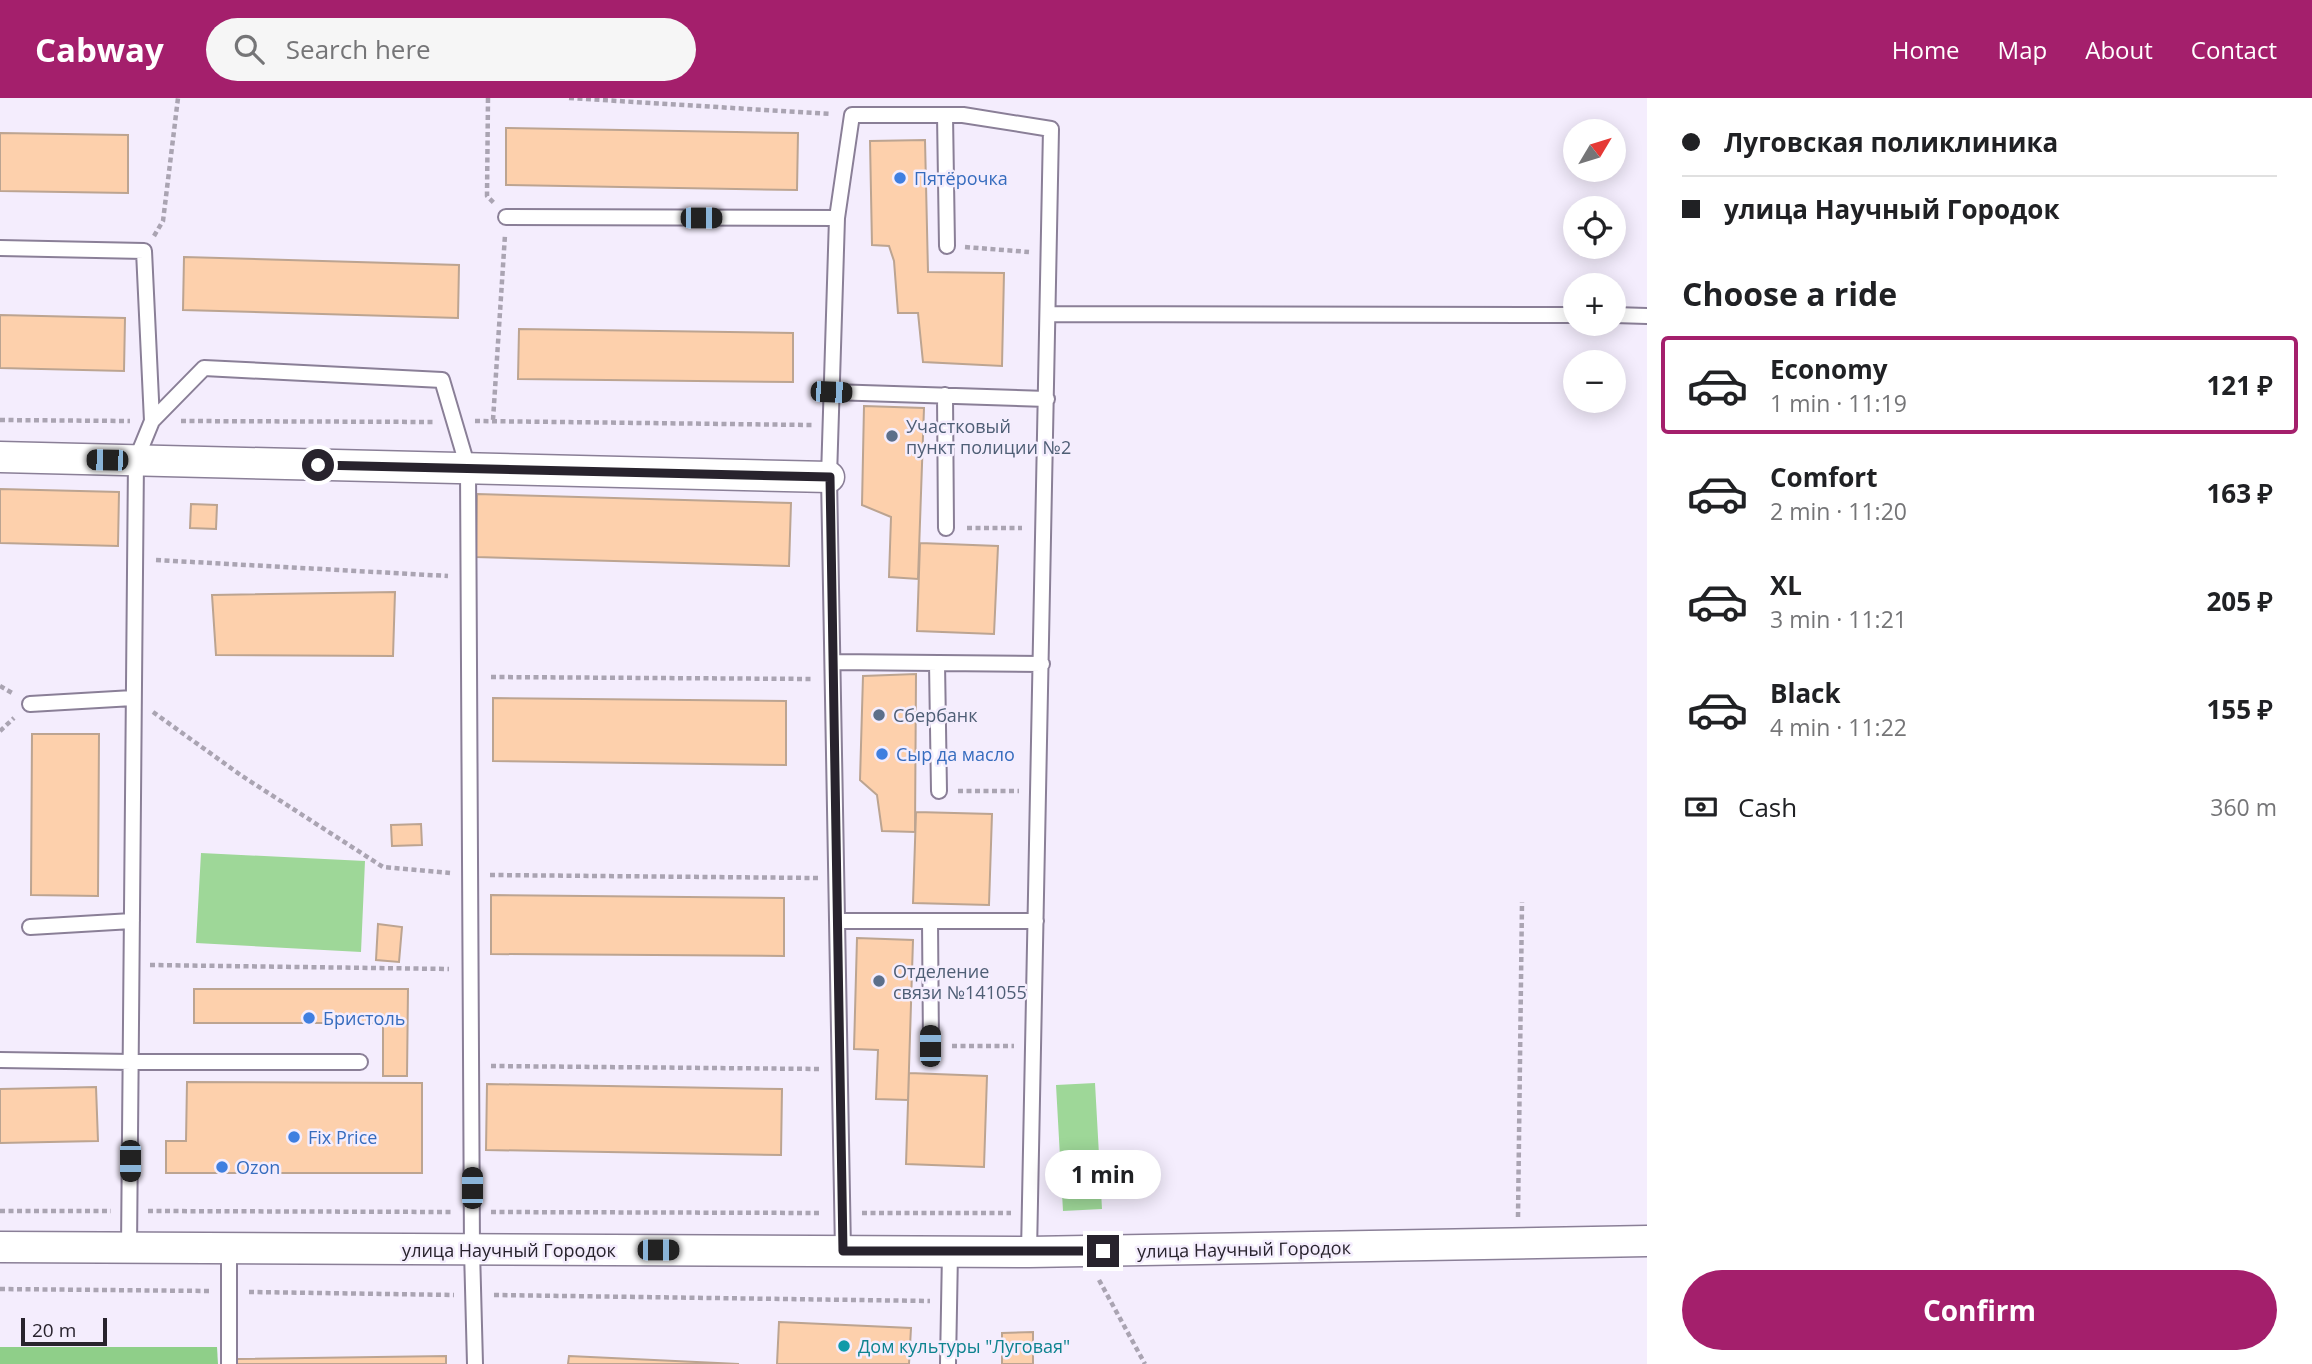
<!DOCTYPE html>
<html lang="en">
<head>
<meta charset="utf-8">
<style>
  :root { --surface:#fff; --page:#f6f6f6; --text:#202124; --muted:#757577; --line:#e0e0e0; --accent:#a41f6c }
  body { margin:0; font-family:"Open Sans",sans-serif; background:var(--page); color:var(--text); height:100vh; display:flex; flex-direction:column; font-size:26px; white-space:nowrap }
  * { box-sizing:border-box; margin:0 }
  p { font-size:23px; color:var(--muted) }
  .icon { flex:none; width:38px; height:38px; fill:none; stroke:currentColor; stroke-width:2; stroke-linecap:round; stroke-linejoin:round }
  .map { position:relative; flex:1; overflow:hidden }
  .side { display:flex; flex-direction:column; background:var(--surface); width:665px }
  .side>* { flex:none }
  .banner { display:grid; align-content:center; height:154px; padding:0 35px; background:var(--surface) }
  .needle { width:46px; rotate:52deg }
  .controls { position:absolute; left:1563px; top:21px; display:grid; gap:14px }
  .controls a { display:grid; place-items:center; width:63px; height:63px; border-radius:50%; background:var(--surface); box-shadow:0 4px 18px #0003; font-size:35px }
  .scale { position:absolute; left:21px; bottom:18px; width:86px; box-sizing:border-box; padding-left:7px; border:4px solid #28232d; border-top:0; font-size:19px; line-height:24px; white-space:nowrap; color:#28232d; -webkit-text-stroke:5px #f4edfd; paint-order:stroke }
  .end { position:absolute; width:32px; height:32px; margin:-16px; border:9px solid #28232d; background:#fff; box-shadow:0 0 0 4px #fff }
  .from { border-radius:50% }
  .bubble { position:absolute; height:49px; border-radius:24px; background:var(--surface); box-shadow:0 4px 18px #0003; font-size:23px; font-weight:700; line-height:49px; text-align:center }
  .car { position:absolute; width:21px; height:42px; margin:-21px -10px; border-radius:9px; box-shadow:0 0 5px 2px #0007; background:linear-gradient(#222 24%,#8ab4d8 0 40%,#222 0 76%,#8ab4d8 0 86%,#222 0) }
  .banner b { display:flex; align-items:center; gap:24px; height:66px; font-size:26px }
  .banner b+b { border-top:2px solid var(--line) }
  .banner i { width:18px; height:18px; background:var(--text) }
  ul { padding:0; list-style:none }
  li { display:flex; align-items:center; gap:21px; height:98px; margin:0 14px 10px; padding:0 21px; border:4px solid transparent; border-radius:7px }
  li div { flex:1 }
  li b { display:block; font-size:26px }
  li em { font-style:normal; font-weight:700 }
  li.active { border-color:var(--accent) }
  li>.icon { width:63px; height:63px; stroke-width:1.5 }
  h2 { padding:0 35px; font-size:32px; line-height:84px }
  .pay { display:flex; align-items:center; gap:18px; height:77px; padding:0 35px; font-size:26px }
  .pay p { margin-inline-start:auto }
  .action { display:flex; gap:14px; margin-top:auto; padding:14px 35px }
  .action a { flex:1; height:80px; border-radius:42px; background:var(--accent); color:#fff; font-size:28px; font-weight:700; line-height:80px; text-align:center }
  header { display:flex; align-items:center; gap:42px; box-sizing:border-box; height:98px; padding:0 35px; background:var(--accent); color:#fff }
  header strong { font-size:33px }
  nav { display:flex; gap:38px; margin-inline-start:auto; font-size:24px }
  .search { width:490px; height:63px; background:var(--page); display:flex; align-items:center; gap:18px; box-sizing:border-box; padding:0 24px; border-radius:38px; color:var(--muted); font-size:26px }
  main { display:flex; flex:1; min-height:0 }
  .map>svg:first-child { display:block }
</style>
</head>
<body>
<header>
<strong>Cabway</strong>
<div class="search"><svg class="icon" aria-label="search" viewBox="0 0 24 24"><circle cx="10" cy="10" r="6"/><path d="M15 15l6 6"/></svg>Search here</div>
<nav><a>Home</a><a>Map</a><a>About</a><a>Contact</a></nav>
</header>
<main>
<div class="map">
<svg width="1647" height="1266" viewBox="0 0 1647 1266">
  <rect width="100%" height="100%" fill="#f4edfd"/>
  <!-- green -->
  <path fill="#9ed798" d="M201 755 365 763 361 854 196 845Z
    M1095 985 1102 1111 1063 1113 1056 987Z"/>
  <!-- forest -->
  <path fill="#8fcf89" d="M0 1249H217L218 1266H0Z"/>
  <!-- building -->
  <path fill="#fdd0ac" stroke="#bca491" stroke-width="2" d="M506 30 798 35 797 92 506 87Z
    M0 35 128 37V95L0 93Z
    M925 42 928 174 1004 175 1002 268 923 264 918 215H898L894 163 889 148 872 147 870 43Z
    M184 159 459 167 458 220 183 212Z
    M0 217 125 220 124 273 0 270Z
    M519 231 793 235V284L518 281Z
    M864 308 924 310 918 481 889 479 891 419 862 407Z
    M0 391 119 394 118 448 0 445Z
    M477 396 791 405 789 468 476 459Z
    M191 406 217 407 216 431 190 430Z
    M920 445 998 448 994 536 917 533Z
    M395 494 393 558 216 557 212 497Z
    M916 576 915 734 882 733 877 697 860 682 863 578Z
    M493 600 786 603V667L493 663Z
    M32 636H99L98 798 31 797Z
    M916 714 992 716 989 807 913 805Z
    M421 726 422 747 392 748 391 727Z
    M491 797 784 800V858L491 856Z
    M378 826 402 829 399 864 376 862Z
    M857 840 913 842 908 1002 876 1001 878 952 854 951Z
    M194 891H408L407 978H383V925H194Z
    M909 975 987 978 984 1069 906 1066Z
    M187 984 422 985V1075H166V1043H186Z
    M487 986 782 991 781 1057 486 1052Z
    M96 989 98 1043 0 1045V991Z
    M779 1224 911 1230 909 1266H777Z
    M1033 1234V1266H1002V1235Z
    M446 1258V1266H236V1261Z
    M569 1258 739 1266H568Z"/>
  <g fill="none" stroke-linecap="round" stroke-linejoin="round">
    <!-- lane casing -->
    <g stroke="#8a7f97" stroke-width="18">
      <path id="lane" d="M945 17 947 148
        M506 119 837 120
        M0 150 144 153 152 323
        M1049 216 1575 217
        M1614 217 1647 218
        M831 294 1047 301
        M945 297 946 430
        M833 564 1042 566
        M937 565 939 693
        M30 606 133 600
        M837 823H1036
        M930 823 931 948
        M30 829 132 823
        M0 962 131 964H360
        M129 1150 136 362 152 323 204 270 442 282 468 370 472 1152 475 1266
        M843 1153 829 379 837 120 852 17H963L1051 31 1029 1154
        M229 1266V1150
        M948 1266 950 1154"/>
    </g>
    <!-- street casing -->
    <g stroke="#8a7f97" stroke-width="33">
      <path id="street" d="M0 359 829 379
        M0 1149 1029 1154 1647 1143"/>
    </g>
    <!-- path -->
    <path stroke="#aaa4b2" stroke-width="4.5" stroke-dasharray="5 3.5" stroke-linecap="butt" d="M488 0 487 98 494 105
      M569 0 831 16
      M154 138 163 123 178 0
      M965 149 1029 154
      M0 322 130 323
      M493 322 505 137
      M181 323 434 324
      M475 323 812 327
      M967 430H1022
      M156 462 448 478
      M491 579 814 581
      M0 588 14 596
      M153 614 242 678 383 769 450 775
      M0 633 14 620
      M958 693H1019
      M490 777 818 780
      M150 867 449 871
      M952 948H1014
      M491 968 821 971
      M0 1113H111
      M148 1113 451 1114
      M491 1114 822 1115
      M862 1115H1011
      M1518 1119 1522 804
      M1099 1182 1145 1266
      M0 1191 209 1193
      M249 1194 454 1197
      M494 1197 930 1203"/>
    <!-- lane -->
    <use href="#lane" stroke="#fff" stroke-width="14"/>
    <!-- street -->
    <use href="#street" stroke="#fff" stroke-width="30"/>
  </g>
  <g fill="none" stroke-linecap="round" stroke-linejoin="round">
    <!-- route -->
    <path stroke="#28232d" stroke-width="9" d="M318 367 830 379 843 1153H1103"/>
  </g>
  <!-- markers -->
  <g fill="#3f7fe0" stroke="#f4edfd" stroke-width="2.5">
    <circle cx="900" cy="80" r="7"/>
    <circle cx="882" cy="656" r="7"/>
    <circle cx="309" cy="920" r="7"/>
    <circle cx="294" cy="1039" r="7"/>
    <circle cx="222" cy="1069" r="7"/>
  </g>
  <g fill="#5c6f8a" stroke="#f4edfd" stroke-width="2.5">
    <circle cx="892" cy="338" r="7"/>
    <circle cx="879" cy="617" r="7"/>
    <circle cx="879" cy="883" r="7"/>
  </g>
  <circle fill="#0f9aa8" stroke="#f4edfd" stroke-width="2.5" cx="844" cy="1248" r="7"/>
  <g text-anchor="middle" dominant-baseline="central" stroke-width="5" stroke-linejoin="round" paint-order="stroke">
    <!-- shop labels -->
    <g font-size="18" fill="#366cbe" stroke="#f4edfd" text-anchor="start">
      <text x="914" y="80">Пятёрочка</text>
      <text x="896" y="656">Сыр да масло</text>
      <text x="323" y="920">Бристоль</text>
      <text x="308" y="1039">Fix Price</text>
      <text x="236" y="1069">Ozon</text>
    </g>
    <!-- service labels -->
    <g font-size="18" fill="#4e5e75" stroke="#f4edfd" text-anchor="start">
      <text x="906" y="328">Участковый<tspan x="906" dy="21">пункт полиции №2</tspan></text>
      <text x="893" y="617">Сбербанк</text>
      <text x="893" y="873">Отделение<tspan x="893" dy="21">связи №141055</tspan></text>
    </g>
    <!-- street labels -->
    <g font-size="18" fill="#28232d" stroke="#f4edfd">
      <text transform="translate(1244 1151) rotate(-1)">улица Научный Городок</text>
      <text x="509" y="1152">улица Научный Городок</text>
    </g>
    <!-- culture labels -->
    <g font-size="18" fill="#0d838f" stroke="#f4edfd" text-anchor="start">
      <text x="858" y="1248">Дом культуры "Луговая"</text>
    </g>
  </g>
</svg>
<div class="controls">
<a><svg class="needle" viewBox="-14 -14 28 28"><path d="M0-13l5 13h-10z" fill="#e53935"/><path d="M0 13l5-13h-10z" fill="#757577"/></svg></a>
<a><svg class="icon" aria-label="locate" viewBox="0 0 24 24"><circle cx="12" cy="12" r="6"/><path d="M12 2v4M12 18v4M2 12h4M18 12h4"/></svg></a>
<a>+</a>
<a>−</a>
</div>
<div class="scale">20 m</div>
<i class="end from" style="left:318px;top:367px"></i>
<i class="end" style="left:1103px;top:1153px"></i>
<div class="bubble" style="left:1045px;top:1052px;width:116px">1 min</div>
<i class="car" style="left:701px;top:120px;rotate:90deg"></i>
<i class="car" style="left:831px;top:294px;rotate:92deg"></i>
<i class="car" style="left:107px;top:362px;rotate:271deg"></i>
<i class="car" style="left:930px;top:948px;rotate:0deg"></i>
<i class="car" style="left:130px;top:1063px;rotate:180deg"></i>
<i class="car" style="left:472px;top:1090px;rotate:0deg"></i>
<i class="car" style="left:658px;top:1152px;rotate:90deg"></i>
</div>
<section class="side">
<div class="banner">
<b><i class="from"></i>Луговская поликлиника</b>
<b><i></i>улица Научный Городок</b>
</div>
<h2>Choose a ride</h2>
<ul>
<li class="active"><svg class="icon" aria-label="car" viewBox="0 0 24 24"><path d="M5 17H2v-5l4-1 3-4h7l3 4 3 1v5h-3M9 17h6M6 11h13"/><circle cx="7" cy="17" r="2"/><circle cx="17" cy="17" r="2"/></svg><div><b>Economy</b><p>1 min · 11:19</p></div><em>121 ₽</em></li>
<li><svg class="icon" aria-label="car" viewBox="0 0 24 24"><path d="M5 17H2v-5l4-1 3-4h7l3 4 3 1v5h-3M9 17h6M6 11h13"/><circle cx="7" cy="17" r="2"/><circle cx="17" cy="17" r="2"/></svg><div><b>Comfort</b><p>2 min · 11:20</p></div><em>163 ₽</em></li>
<li><svg class="icon" aria-label="car" viewBox="0 0 24 24"><path d="M5 17H2v-5l4-1 3-4h7l3 4 3 1v5h-3M9 17h6M6 11h13"/><circle cx="7" cy="17" r="2"/><circle cx="17" cy="17" r="2"/></svg><div><b>XL</b><p>3 min · 11:21</p></div><em>205 ₽</em></li>
<li><svg class="icon" aria-label="car" viewBox="0 0 24 24"><path d="M5 17H2v-5l4-1 3-4h7l3 4 3 1v5h-3M9 17h6M6 11h13"/><circle cx="7" cy="17" r="2"/><circle cx="17" cy="17" r="2"/></svg><div><b>Black</b><p>4 min · 11:22</p></div><em>155 ₽</em></li>
</ul>
<div class="pay"><svg class="icon" aria-label="cash" viewBox="0 0 24 24"><path d="M3 7h18v10H3z"/><circle cx="12" cy="12" r="2"/></svg>Cash<p>360 m</p></div>
<div class="action"><a>Confirm</a></div>
</section>
</main>
</body>
</html>
